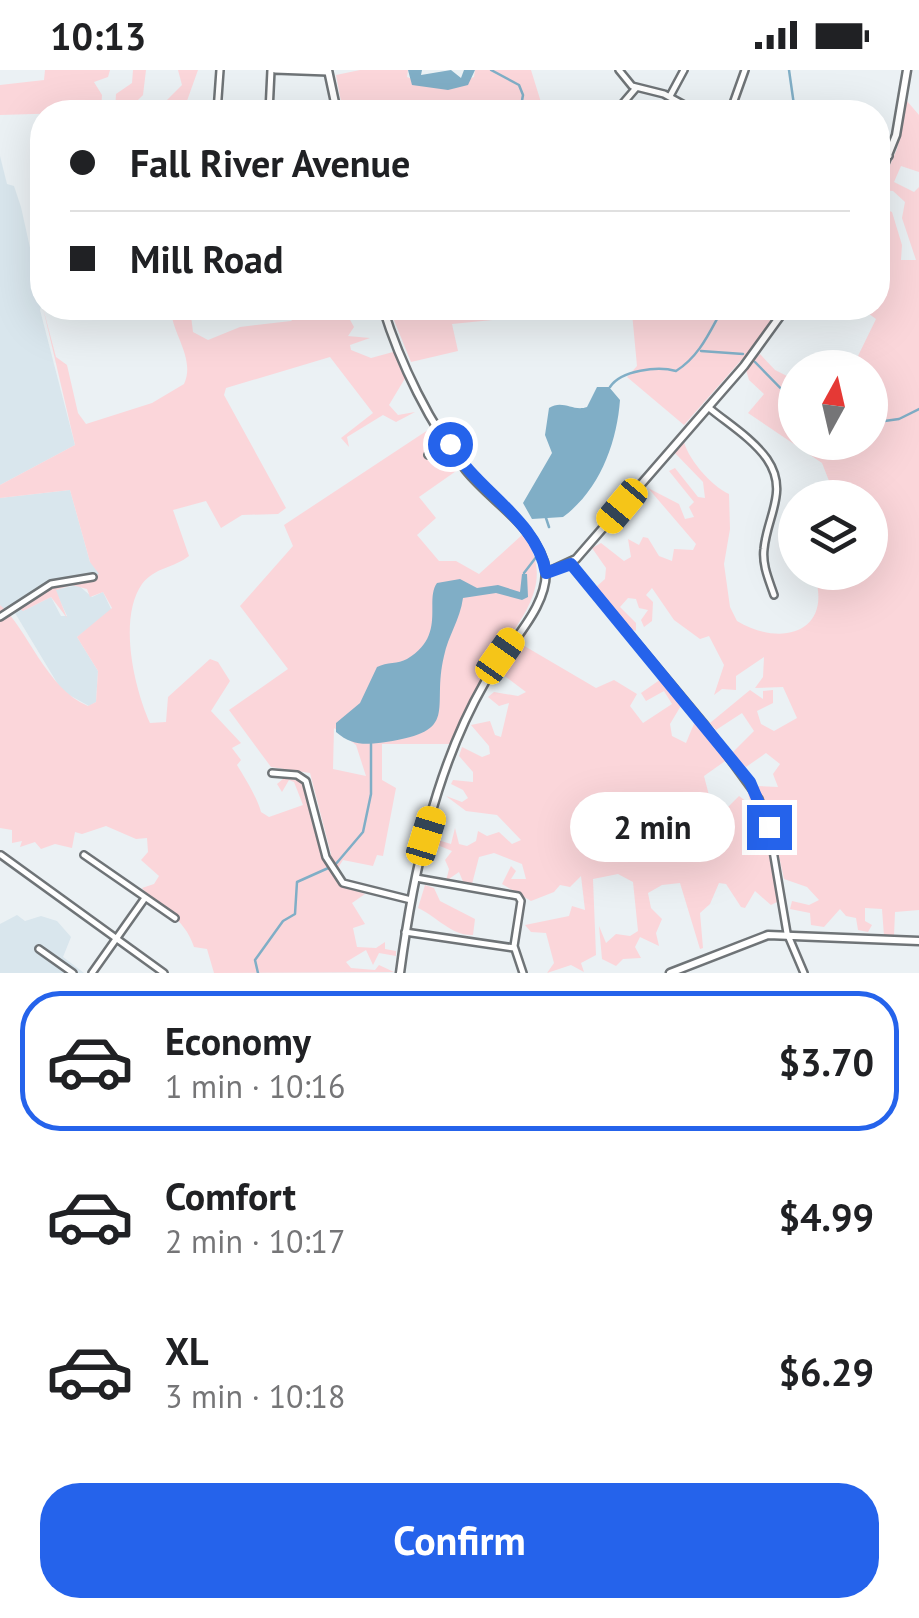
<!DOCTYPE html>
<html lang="en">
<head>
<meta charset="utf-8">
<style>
  :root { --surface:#fff; --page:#f6f6f6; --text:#202124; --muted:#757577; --line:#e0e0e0; --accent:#2563eb }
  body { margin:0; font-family:"PT Sans",sans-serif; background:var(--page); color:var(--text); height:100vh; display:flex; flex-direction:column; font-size:38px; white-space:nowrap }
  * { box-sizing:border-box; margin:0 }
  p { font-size:32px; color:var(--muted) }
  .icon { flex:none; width:55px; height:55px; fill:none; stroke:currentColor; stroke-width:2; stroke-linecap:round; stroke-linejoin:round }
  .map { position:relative; height:903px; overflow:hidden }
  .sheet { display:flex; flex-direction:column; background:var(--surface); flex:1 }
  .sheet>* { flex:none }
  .banner { position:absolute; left:30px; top:30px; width:860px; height:220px; border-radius:40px; box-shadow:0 10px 40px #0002; display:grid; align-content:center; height:220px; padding:0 40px; background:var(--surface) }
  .needle { width:65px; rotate:8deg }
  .tools { position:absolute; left:778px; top:280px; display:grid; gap:20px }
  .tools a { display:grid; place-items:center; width:110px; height:110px; border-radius:50%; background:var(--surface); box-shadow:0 10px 40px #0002; font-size:50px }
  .end { position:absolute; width:45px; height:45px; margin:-22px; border:12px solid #2563eb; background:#fff; box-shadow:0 0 0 5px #fff }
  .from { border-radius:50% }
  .bubble { position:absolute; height:70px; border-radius:35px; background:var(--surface); box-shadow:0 10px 40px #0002; font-size:32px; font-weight:800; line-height:70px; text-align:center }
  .car { position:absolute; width:30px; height:60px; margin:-30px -15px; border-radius:12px; box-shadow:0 0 8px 2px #0007; background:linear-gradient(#f5c518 24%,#345 0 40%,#f5c518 0 76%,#345 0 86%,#f5c518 0) }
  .banner b { display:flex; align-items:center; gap:35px; height:95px; font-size:38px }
  .banner b+b { border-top:2px solid var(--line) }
  .banner i { width:25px; height:25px; background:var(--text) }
  ul { padding:18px 0 0; list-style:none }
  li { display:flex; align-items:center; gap:30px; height:140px; margin:0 20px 15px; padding:0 20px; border:5px solid transparent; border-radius:40px }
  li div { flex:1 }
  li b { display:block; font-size:38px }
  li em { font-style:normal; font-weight:800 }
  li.current { border-color:var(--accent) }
  li>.icon { width:90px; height:90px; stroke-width:1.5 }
  .button { display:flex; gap:20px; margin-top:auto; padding:20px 40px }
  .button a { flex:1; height:115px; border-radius:40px; background:var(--accent); color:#fff; font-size:40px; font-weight:800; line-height:115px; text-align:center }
  .status { display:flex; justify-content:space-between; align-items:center; height:70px; padding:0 50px; background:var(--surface); direction:ltr }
  .status svg { height:28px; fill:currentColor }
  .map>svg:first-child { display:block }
</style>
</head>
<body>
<div class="status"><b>10:13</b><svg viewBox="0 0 49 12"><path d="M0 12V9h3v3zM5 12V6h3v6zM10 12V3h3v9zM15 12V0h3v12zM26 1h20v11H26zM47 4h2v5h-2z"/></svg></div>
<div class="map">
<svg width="919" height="903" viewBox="0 0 919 903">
  <rect width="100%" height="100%" fill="#ebf1f4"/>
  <!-- built -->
  <path fill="#d9e6ed" d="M0 86 7 114 14 116 21 137 42 232 40 240 75 375 0 415Z
    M70 420 90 492 98 496 99 504 45 519 23 541 51 527 61 546H67L55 520 78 515 92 527 103 522 112 541 77 567 98 601 96 632 89 636 62 621 15 543 5 546 0 535V428Z
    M17 845 25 851 41 846 57 851 71 867 63 887 84 903H0V854Z"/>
  <!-- green -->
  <path fill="#fbd6da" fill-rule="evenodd" d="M45 0H110L108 7 94 12 102 25 101 42 0 45V15L44 10Z
    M133 0H146L143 25 131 37 135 42 145 32 161 36 182 15 178 0H198L183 42H115L116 24 132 13Z
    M360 0H408L407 7 442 19 474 7 475 0H531L544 42H343L336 5Z
    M907 31 919 45V102L901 96 894 112 914 122 919 117V840L895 842 894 866H884L882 839 865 838V851L872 855 868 862 858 860 856 848 846 846 840 839 824 857 811 855 810 843 790 839 792 831 809 835 819 830 807 817 784 809 773 759 790 764 794 753 785 742 769 741 756 716 778 717 773 704 780 694 766 683 746 697 732 683 754 661 742 643 716 660 710 653 750 620 763 629V621L773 620V633L757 641 761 654 774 661 797 648 783 617 755 618 763 607 764 587 736 606V620L722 619 714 625 724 595 709 566 700 569 674 550 652 518 646 525 653 532 652 551 644 557 641 550 648 540 639 538 636 529 628 528 620 537 636 553V561L630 559 596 517 605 509 606 498 592 478 601 473 624 491 631 487 628 469 639 475 643 467 648 468 659 486 672 491 674 479 693 480 696 474 648 418 679 434 685 449 694 447 689 437 694 432 669 401 675 398 698 427 705 428 703 412 673 381 683 368C686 387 711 416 729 424L730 459 724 494 730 537 737 551C782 578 834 562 814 503L870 502V428L815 427 816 417 831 416 822 393 748 343 764 324 749 310 746 300 760 284 775 300 795 310V372H870L873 306 858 286 876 249 861 238H878L880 137 892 142 902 175 901 190H916L902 148 905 132 893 121 879 120 897 79Z
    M43 238 56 287 67 295 78 343 86 354 152 333 184 314C196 288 171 263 171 238H190L193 262 208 270 240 257 291 251 301 243 316 248 348 246 354 257 348 266 370 268 350 275 351 280 371 288 393 282 407 305 389 335 398 345 415 342 396 352 383 345 347 367 349 377 341 368 373 343 330 287 226 318 224 325 286 438 278 444 242 445 221 458 206 431 173 440 189 486C174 498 155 497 142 514 118 548 134 618 150 653L166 652 168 627 210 589 218 592 230 611 211 641 241 673 232 678 241 690 237 695C245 708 257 727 261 742L269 747 303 735 294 712 289 710 282 722 277 714 284 708 301 711 328 793 331 784 310 703 271 697 229 640 288 599 240 536 293 476 284 455 434 356 459 399 419 427 436 448 417 465 439 491H456L479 504 522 465C564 517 506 564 481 609 470 630 461 652 453 674H382V710L396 718 383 786 377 785 373 796 343 790 334 804 350 819 365 824 352 833 365 854 353 858 357 877 376 878 385 872V879L396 881V886L379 883 373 895 366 880 346 892 351 898 375 900 379 895 394 902 214 903 207 879 194 877C184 846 159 839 142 818L154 814 159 806 141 790 148 782 147 768 136 769 106 756 82 764 75 762 72 778 55 774 41 779 35 772 20 777 22 771 12 773V760L0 758V535C27 557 46 619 88 636L96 632 98 601 77 567 112 538 103 522 90 527 87 519 72 515 56 520 67 548 51 527 23 541 18 538 53 516 99 504 90 492 70 420 0 428V415L75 375ZM334 658 356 675 366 706 333 699Z
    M389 238H545L524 247 452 254 458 281 411 292Z
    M620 238H779L751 279 684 355 627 307 637 296 632 243Z
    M525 556 528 561 521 574 596 618 614 610 637 624 630 636 643 653 672 634 664 621 646 631 641 623 661 609 682 634 670 654 672 666 686 673 696 649 728 689 704 706 712 737 725 740 739 726 751 735 748 723C774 745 772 799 779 831L771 835 755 821 745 838 741 837 726 814 719 813 710 834 700 843 703 878 700 879 680 813 662 815 648 823 651 838 662 849 656 863 659 876 640 867 635 877 641 888 623 889 616 896 602 889 599 856 606 873 616 864 630 866 638 861 633 812 618 804 593 809 596 885 581 893 584 902 571 895 547 903 554 893 546 863 531 862 525 855 569 846 572 836 585 840 581 806 570 817 560 815 554 822 531 831 502 814 511 796 516 801 511 809H526L522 794 494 783 479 787 472 814H464L459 802 446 811 449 799 445 790 452 781 430 772 431 768 451 774 455 758 459 774 467 776 476 771 478 761 487 766 499 762 512 774 521 770 497 745 466 741 446 726 462 732 468 728 463 720 451 714 453 710 473 712V702L459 686 462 677 482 687 490 684 489 676 471 655 490 651 495 665 501 667 509 633 499 636 488 627 494 622 518 626 526 622 498 601Z
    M425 815 434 818 440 831 475 849 473 865C451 866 438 847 418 838Z"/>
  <!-- water -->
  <path fill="#80aec6" d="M408 0H422L421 5 451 0 461 8 464 0H475L468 15 448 20 412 15Z
    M597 317H609L620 330C617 372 600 420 563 447L532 449 523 433 552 383 545 365 549 338C563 329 573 342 587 337Z
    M522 504H527L528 527 522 530 496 523 463 528C460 550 448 566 444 586 431 640 461 661 386 672 366 675 352 676 336 662V653L360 633 377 597C387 592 398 594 407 589 447 565 424 531 437 513L460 509 477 518 498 515 520 522Z"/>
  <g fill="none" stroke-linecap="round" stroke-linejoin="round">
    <!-- stream -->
    <path stroke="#80aec6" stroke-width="2.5" d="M491 0 519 15 523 25 520 42
      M789 0 795 42
      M701 281 743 284
      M755 292 795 333
      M610 317C621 300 658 296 676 301 700 286 710 261 723 238
      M870 353 899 349 919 339
      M546 448 549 457
      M524 503 537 486
      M258 903 255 890 283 851 295 844 297 812 335 795 363 762 371 724V674"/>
    <!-- minor casing -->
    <g stroke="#6f7477" stroke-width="10">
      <path id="minor" d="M275 0 328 2
        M619 0 632 16 664 24 697 42
        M670 26 684 0
        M618 39 636 18
        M217 42 220 0
        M269 42 271 0
        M602 42 608 35 618 39
        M730 42 745 0
        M878 82 889 86
        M708 337C727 353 752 368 767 389 789 421 767 446 764 479 762 495 769 510 774 525
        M428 385 449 374
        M571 494 705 655 759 729 769 757 787 863 804 903
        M0 547 51 514 93 507
        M272 703 297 705 306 711 326 787 343 813 411 830
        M1 785 164 903
        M84 785 175 848
        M416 808 518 826 521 831 514 876 523 903
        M405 862 514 878
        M39 879 73 903
        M92 903 145 828"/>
    </g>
    <!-- tertiary casing -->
    <g stroke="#6f7477" stroke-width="11">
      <path id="tertiary" d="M670 903 768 865 919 871"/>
    </g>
    <!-- secondary casing -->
    <g stroke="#6f7477" stroke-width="11">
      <path id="secondary" d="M328 0 337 42
        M878 110 896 65 907 0
        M383 238C400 293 430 355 466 400 491 431 531 453 544 492 556 532 503 580 485 612 435 699 413 804 400 903
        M546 503 576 489 744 296 786 238"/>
    </g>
    <!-- minor -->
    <use href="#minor" stroke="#fff" stroke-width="5"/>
    <!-- tertiary -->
    <use href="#tertiary" stroke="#fff" stroke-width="6"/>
    <!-- secondary -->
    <use href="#secondary" stroke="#fff" stroke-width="6"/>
  </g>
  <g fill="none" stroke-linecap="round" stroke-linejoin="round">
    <!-- route -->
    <path stroke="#2563eb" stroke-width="12" d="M450 374C475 420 537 449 546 503L571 494 750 712 769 757"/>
  </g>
</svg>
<div class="tools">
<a><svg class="needle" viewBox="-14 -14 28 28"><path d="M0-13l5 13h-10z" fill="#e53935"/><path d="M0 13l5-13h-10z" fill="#757577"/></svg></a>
<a><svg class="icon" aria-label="layers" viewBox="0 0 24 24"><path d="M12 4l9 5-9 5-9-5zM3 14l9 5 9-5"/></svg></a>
</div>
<i class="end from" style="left:450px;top:374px"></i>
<i class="end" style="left:769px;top:757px"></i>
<div class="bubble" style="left:570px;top:722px;width:165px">2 min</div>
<i class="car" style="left:622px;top:436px;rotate:220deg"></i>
<i class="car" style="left:500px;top:586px;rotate:35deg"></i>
<i class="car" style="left:426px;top:766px;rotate:17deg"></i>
<div class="banner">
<b><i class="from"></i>Fall River Avenue</b>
<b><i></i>Mill Road</b>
</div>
</div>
<section class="sheet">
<ul>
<li class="current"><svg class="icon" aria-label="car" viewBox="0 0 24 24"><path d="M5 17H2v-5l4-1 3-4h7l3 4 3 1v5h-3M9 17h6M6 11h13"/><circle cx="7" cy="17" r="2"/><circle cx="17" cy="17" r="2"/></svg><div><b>Economy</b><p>1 min · 10:16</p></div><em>$3.70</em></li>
<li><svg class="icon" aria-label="car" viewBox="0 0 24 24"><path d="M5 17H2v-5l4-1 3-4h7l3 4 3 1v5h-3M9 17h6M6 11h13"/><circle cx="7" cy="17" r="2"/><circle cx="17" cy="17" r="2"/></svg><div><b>Comfort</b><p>2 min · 10:17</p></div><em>$4.99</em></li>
<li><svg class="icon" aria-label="car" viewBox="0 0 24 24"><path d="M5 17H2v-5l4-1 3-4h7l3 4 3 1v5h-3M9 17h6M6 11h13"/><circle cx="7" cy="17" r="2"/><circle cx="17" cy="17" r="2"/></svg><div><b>XL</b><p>3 min · 10:18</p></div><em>$6.29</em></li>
</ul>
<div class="button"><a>Confirm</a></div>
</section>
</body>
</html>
